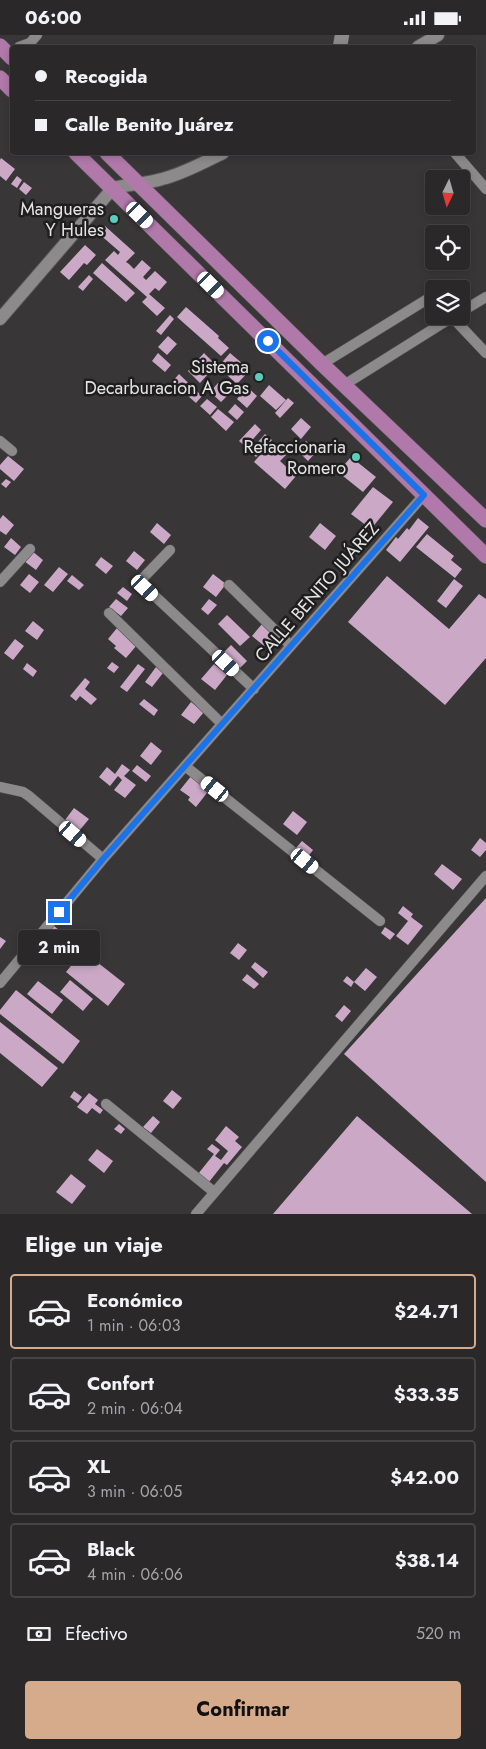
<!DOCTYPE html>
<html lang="es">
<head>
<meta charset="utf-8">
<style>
  :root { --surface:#2b282a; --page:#333032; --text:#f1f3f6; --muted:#a6a6a8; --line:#474447; --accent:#d6ab8b }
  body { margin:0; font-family:Jost,sans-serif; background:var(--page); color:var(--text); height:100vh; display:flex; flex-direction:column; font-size:19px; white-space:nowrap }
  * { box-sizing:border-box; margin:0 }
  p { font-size:16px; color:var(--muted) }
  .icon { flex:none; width:28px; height:28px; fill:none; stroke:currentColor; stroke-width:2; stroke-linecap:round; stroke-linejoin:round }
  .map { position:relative; height:1179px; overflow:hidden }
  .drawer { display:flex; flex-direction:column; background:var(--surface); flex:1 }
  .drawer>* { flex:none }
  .top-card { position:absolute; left:10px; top:10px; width:466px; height:110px; border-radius:5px; box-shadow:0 2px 8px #0003,0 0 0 1px var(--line); display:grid; align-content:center; height:110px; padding:0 25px; background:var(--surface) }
  .needle { width:32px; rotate:185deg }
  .fabs { position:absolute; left:425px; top:135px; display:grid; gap:10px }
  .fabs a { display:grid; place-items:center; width:45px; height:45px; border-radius:5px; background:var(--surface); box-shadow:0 2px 8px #0003,0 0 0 1px var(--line); font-size:25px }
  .end { position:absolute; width:22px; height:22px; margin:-11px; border:6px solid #1a73e8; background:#fff; box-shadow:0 0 0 2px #fff }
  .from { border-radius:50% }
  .bubble { position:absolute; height:35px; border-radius:5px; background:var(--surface); box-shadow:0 2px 8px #0003,0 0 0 1px var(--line); font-size:16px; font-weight:700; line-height:35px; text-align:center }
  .car { position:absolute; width:15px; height:30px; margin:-15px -8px; border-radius:6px; box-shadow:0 0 4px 1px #0007; background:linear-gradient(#fff 24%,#345 0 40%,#fff 0 76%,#345 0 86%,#fff 0) }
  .top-card b { display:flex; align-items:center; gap:18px; height:48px; font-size:19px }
  .top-card b+b { border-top:1px solid var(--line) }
  .top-card i { width:12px; height:12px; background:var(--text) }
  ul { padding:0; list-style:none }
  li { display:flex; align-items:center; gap:15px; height:75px; margin:0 10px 8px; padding:0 15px; border:2px solid var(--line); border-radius:5px }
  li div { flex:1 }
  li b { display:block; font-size:19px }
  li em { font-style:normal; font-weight:700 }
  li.selected { border-color:var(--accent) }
  li>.icon { width:45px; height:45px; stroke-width:1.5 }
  h2 { padding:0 25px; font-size:22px; line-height:60px }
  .pay { display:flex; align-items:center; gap:12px; height:55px; padding:0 25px; font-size:19px }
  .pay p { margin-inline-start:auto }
  .cta { display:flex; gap:10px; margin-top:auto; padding:10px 25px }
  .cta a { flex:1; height:58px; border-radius:5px; background:var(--accent); color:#111; font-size:20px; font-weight:700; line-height:58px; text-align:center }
  .status { display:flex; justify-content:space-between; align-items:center; height:35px; padding:0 25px; background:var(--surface); direction:ltr }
  .status svg { height:14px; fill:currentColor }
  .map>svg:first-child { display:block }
</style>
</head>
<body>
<div class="status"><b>06:00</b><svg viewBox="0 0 49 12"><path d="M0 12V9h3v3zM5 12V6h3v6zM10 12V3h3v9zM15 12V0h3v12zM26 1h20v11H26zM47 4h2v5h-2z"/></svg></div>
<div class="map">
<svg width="486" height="1179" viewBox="0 0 486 1179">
  <rect width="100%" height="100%" fill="#393638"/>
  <!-- building -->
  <path fill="#cba9c6" d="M1 123 15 134 6 146 0 141V125Z
    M17 141 22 145 17 153 11 149Z
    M24 147 32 153 26 160 19 154Z
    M105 191 135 218 126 227 129 229 134 234 142 225 151 233 143 242 146 245 155 236 167 247 159 256 155 253 149 259 165 273 157 281 142 267 147 262 105 225 114 216 118 220 120 217 98 198Z
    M85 210 96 220 87 230 84 228 69 245 60 237Z
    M102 228 135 258 126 267 93 238Z
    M89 240 93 244 83 256 78 252Z
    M186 272 219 301 218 303 229 313 221 321 177 282Z
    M170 280 174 284 161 300 156 296Z
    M168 301 177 309 167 320 158 312Z
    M158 318 171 330 165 337 152 326Z
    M204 318 216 330 200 348 188 336Z
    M230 318 250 335 237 349 218 332Z
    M179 339 202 361 196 368 172 347Z
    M218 348 230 358 221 367 210 357Z
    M269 350 286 365 276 375 260 361Z
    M247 352 257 361 247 373 237 364Z
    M288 363 294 368 280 383 275 378Z
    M207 364 217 372 210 380 200 371Z
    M235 369 244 377 237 385 228 377Z
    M218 374 234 387 226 396 211 382Z
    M301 383 311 392 301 404 291 394Z
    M255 389 261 395 246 412 239 406Z
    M265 399 272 405 256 422 250 416Z
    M306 406 317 416 308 426 298 416Z
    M271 407 286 420 280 426 296 441 285 454 254 427Z
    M8 421 24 434 14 446 0 434V430Z
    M351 422 376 442 363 457 338 437Z
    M6 444 11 447 6 453 1 449Z
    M373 452 393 467 371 494 351 479Z
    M3 480 14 490 6 500 0 496V484Z
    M418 483 429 492 400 527 386 515 396 502 398 504 407 493 409 495Z
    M157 488 171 500 164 509 150 497Z
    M320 488 336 501 325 515 309 502Z
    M427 499 454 521 451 525 462 534 455 543 416 512Z
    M11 503 21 512 15 520 4 512Z
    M32 516 43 525 36 535 24 526Z
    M134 516 145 525 137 535 126 526Z
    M101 522 113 531 106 539 95 530Z
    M59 532 68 539 53 557 44 550Z
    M29 539 39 547 30 558 20 550Z
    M213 539 226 549 216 562 203 552Z
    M72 540 84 550 79 555 67 546Z
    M387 541 449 594 479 559 486 564V623L445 670 348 587Z
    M454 544 463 551 446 573 437 566Z
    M123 552 132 559 127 566 117 558Z
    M116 564 128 573 121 581 109 572Z
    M209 564 217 570 208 580 201 574Z
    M227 580 250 602 240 611 218 589Z
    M33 586 44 595 37 605 25 596Z
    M262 589 278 602 268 614 252 601Z
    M117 593 137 610 126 623 114 613 116 611 108 604Z
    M15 604 24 611 13 625 4 618Z
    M231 610 247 626 240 633 224 617Z
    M112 627 119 632 114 638 107 633Z
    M27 628 37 636 33 642 23 634Z
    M138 629 145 634 127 657 120 652Z
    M214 629 227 640 215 655 201 644Z
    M156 632 163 638 152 652 145 647Z
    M85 643 90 647 85 654 97 664 91 670 80 661 76 666 70 661Z
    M144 664 158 675 154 681 139 669Z
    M191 667 204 677 194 689 181 680Z
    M151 707 162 716 151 730 140 721Z
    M122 729 130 735 124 741 136 750 125 763 114 755 122 745 118 741 110 751 99 742 107 732 115 739Z
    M137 730 151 741 146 747 132 736Z
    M192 740 210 754 196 772 188 765 190 762 180 755Z
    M74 773 89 784 79 796 65 785Z
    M293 776 307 787 297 800 283 789Z
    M480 803 486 808V815L480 822 471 815Z
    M302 806 313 815 307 823 295 814Z
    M442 829 462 844 453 855 434 839Z
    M486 863V1147L344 1019Z
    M403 871 413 879 411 882 423 891 408 910 396 901 408 886 398 878Z
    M54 891 64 899 55 910 45 902Z
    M385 892 395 899 390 905 381 898Z
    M0 902 6 906 0 914Z
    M238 908 247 915 239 925 230 918Z
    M83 916 125 949 108 971 66 937Z
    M255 927 268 937 263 943 251 932Z
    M366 933 377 942 365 956 354 947Z
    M247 939 259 949 254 954 242 945Z
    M347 941 354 947 351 952 343 946Z
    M70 945 93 964 83 976 60 957Z
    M38 946 63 965 52 979 27 959Z
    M16 955 80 1006 63 1029 0 979V975Z
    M344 970 351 976 342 987 335 981Z
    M0 987 58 1033 42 1052 0 1018Z
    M172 1055 182 1063 173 1074 163 1066Z
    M74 1056 82 1062 78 1068 70 1062Z
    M89 1058 98 1065 95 1069 103 1075 100 1079 92 1073 87 1079 77 1072Z
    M153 1081 160 1087 151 1098 143 1092Z
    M357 1081 472 1179H273Z
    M119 1089 125 1094 121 1099 114 1094Z
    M226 1091 239 1102 235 1106 242 1112 227 1130 224 1128 209 1147 198 1139 214 1119 207 1114 212 1109 220 1115 215 1121 221 1125 228 1116 215 1105Z
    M97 1114 113 1126 104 1138 88 1125Z
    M71 1139 86 1151 72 1169 56 1157Z"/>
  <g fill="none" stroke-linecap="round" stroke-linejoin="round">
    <!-- minor casing -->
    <g stroke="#575557" stroke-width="11">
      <path id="minor" d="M19 12 30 8 37 0
        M455 118 486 154
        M443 254 447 251
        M461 277 486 262
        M452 282 486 318
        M322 329 434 260
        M344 350 454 281
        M0 406 12 416
        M170 515 143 543 142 549 254 654
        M0 547 30 514
        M229 550 291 611
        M109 578 222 689
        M185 731 380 886
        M0 752 23 757 29 761 103 824
        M0 948 103 824 424 460
        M106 1069 214 1157
        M196 1179 486 841"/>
    </g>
    <!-- tertiary casing -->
    <g stroke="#575557" stroke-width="14">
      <path id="tertiary" d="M418 12 438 0
        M0 284 113 153C129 149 146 149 162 144 183 139 204 127 223 118"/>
    </g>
    <!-- secondary casing -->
    <g stroke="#575557" stroke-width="15">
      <path id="secondary" d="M340 12 342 0"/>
    </g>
    <!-- primary casing -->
    <g stroke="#575557" stroke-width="16">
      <path id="primary" d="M0 11 12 23
        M0 43 12 55
        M76 118 486 521
        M107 118 322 329 486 485"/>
    </g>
    <!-- minor -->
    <use href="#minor" stroke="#8d8a8c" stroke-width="10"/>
    <!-- tertiary -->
    <use href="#tertiary" stroke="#8d8a8c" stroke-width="12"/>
    <!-- secondary -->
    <use href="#secondary" stroke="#8d8a8c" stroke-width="14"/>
    <!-- primary -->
    <use href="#primary" stroke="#b079aa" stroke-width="15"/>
  </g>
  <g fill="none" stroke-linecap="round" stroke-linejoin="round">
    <!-- route -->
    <path stroke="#1a73e8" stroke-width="6" d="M59 877 103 824 424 460 268 306"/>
  </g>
  <!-- markers -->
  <g fill="#5bcebb" stroke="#1f1e1f" stroke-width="2">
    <circle cx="114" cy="184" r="5"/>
    <circle cx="259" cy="342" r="5"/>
    <circle cx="356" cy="422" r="5"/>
  </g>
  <g text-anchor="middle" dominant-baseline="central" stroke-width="5" stroke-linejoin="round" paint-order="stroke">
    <!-- poi labels -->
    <g font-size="18" fill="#e5e3e4" stroke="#1f1e1f" text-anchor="end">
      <text x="104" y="174">Mangueras<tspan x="104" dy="21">Y Hules</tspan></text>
      <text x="249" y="332">Sistema<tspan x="249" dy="21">Decarburacion A Gas</tspan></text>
      <text x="346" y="412">Refaccionaria<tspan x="346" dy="21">Romero</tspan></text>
    </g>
    <!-- street labels -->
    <g font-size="18" fill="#e5e3e4" stroke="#1f1e1f">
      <text transform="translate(317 557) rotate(-49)">CALLE BENITO JUÁREZ</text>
    </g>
  </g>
</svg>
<div class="fabs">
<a><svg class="needle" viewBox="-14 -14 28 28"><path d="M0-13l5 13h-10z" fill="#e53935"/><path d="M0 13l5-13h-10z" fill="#a6a6a8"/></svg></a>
<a><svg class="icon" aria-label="locate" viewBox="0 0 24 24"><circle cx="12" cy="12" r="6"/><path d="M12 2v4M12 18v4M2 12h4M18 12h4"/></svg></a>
<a><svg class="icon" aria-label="layers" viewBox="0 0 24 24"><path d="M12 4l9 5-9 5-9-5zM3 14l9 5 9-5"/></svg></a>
</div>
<i class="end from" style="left:268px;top:306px"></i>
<i class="end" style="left:59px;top:877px"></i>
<div class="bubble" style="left:18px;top:895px;width:82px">2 min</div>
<i class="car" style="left:140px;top:180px;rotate:134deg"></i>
<i class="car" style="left:211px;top:250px;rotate:135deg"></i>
<i class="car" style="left:145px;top:553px;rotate:133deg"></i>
<i class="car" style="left:226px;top:628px;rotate:133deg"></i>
<i class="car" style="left:215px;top:754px;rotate:309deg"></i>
<i class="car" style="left:73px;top:799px;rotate:131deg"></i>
<i class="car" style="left:305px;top:826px;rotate:129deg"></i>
<div class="top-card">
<b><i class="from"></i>Recogida</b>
<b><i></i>Calle Benito Juárez</b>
</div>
</div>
<section class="drawer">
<h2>Elige un viaje</h2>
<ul>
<li class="selected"><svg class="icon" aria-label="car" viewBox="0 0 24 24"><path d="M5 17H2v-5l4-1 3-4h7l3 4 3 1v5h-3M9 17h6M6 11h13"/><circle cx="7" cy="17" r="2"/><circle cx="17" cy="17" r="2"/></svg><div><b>Económico</b><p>1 min · 06:03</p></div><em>$24.71</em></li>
<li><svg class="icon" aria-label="car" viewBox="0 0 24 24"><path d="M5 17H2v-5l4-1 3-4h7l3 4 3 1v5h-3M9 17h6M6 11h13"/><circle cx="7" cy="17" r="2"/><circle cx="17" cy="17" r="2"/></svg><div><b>Confort</b><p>2 min · 06:04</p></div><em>$33.35</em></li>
<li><svg class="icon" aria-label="car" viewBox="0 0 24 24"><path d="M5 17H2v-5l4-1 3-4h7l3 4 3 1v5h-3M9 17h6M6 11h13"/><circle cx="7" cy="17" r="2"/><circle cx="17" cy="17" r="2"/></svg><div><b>XL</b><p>3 min · 06:05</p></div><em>$42.00</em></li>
<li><svg class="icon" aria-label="car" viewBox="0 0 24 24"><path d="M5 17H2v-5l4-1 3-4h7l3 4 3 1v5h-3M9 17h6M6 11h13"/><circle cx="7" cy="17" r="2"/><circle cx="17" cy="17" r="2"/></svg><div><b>Black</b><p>4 min · 06:06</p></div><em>$38.14</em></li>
</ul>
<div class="pay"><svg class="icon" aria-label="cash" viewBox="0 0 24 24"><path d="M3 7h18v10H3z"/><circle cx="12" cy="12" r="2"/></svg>Efectivo<p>520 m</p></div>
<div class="cta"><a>Confirmar</a></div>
</section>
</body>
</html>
